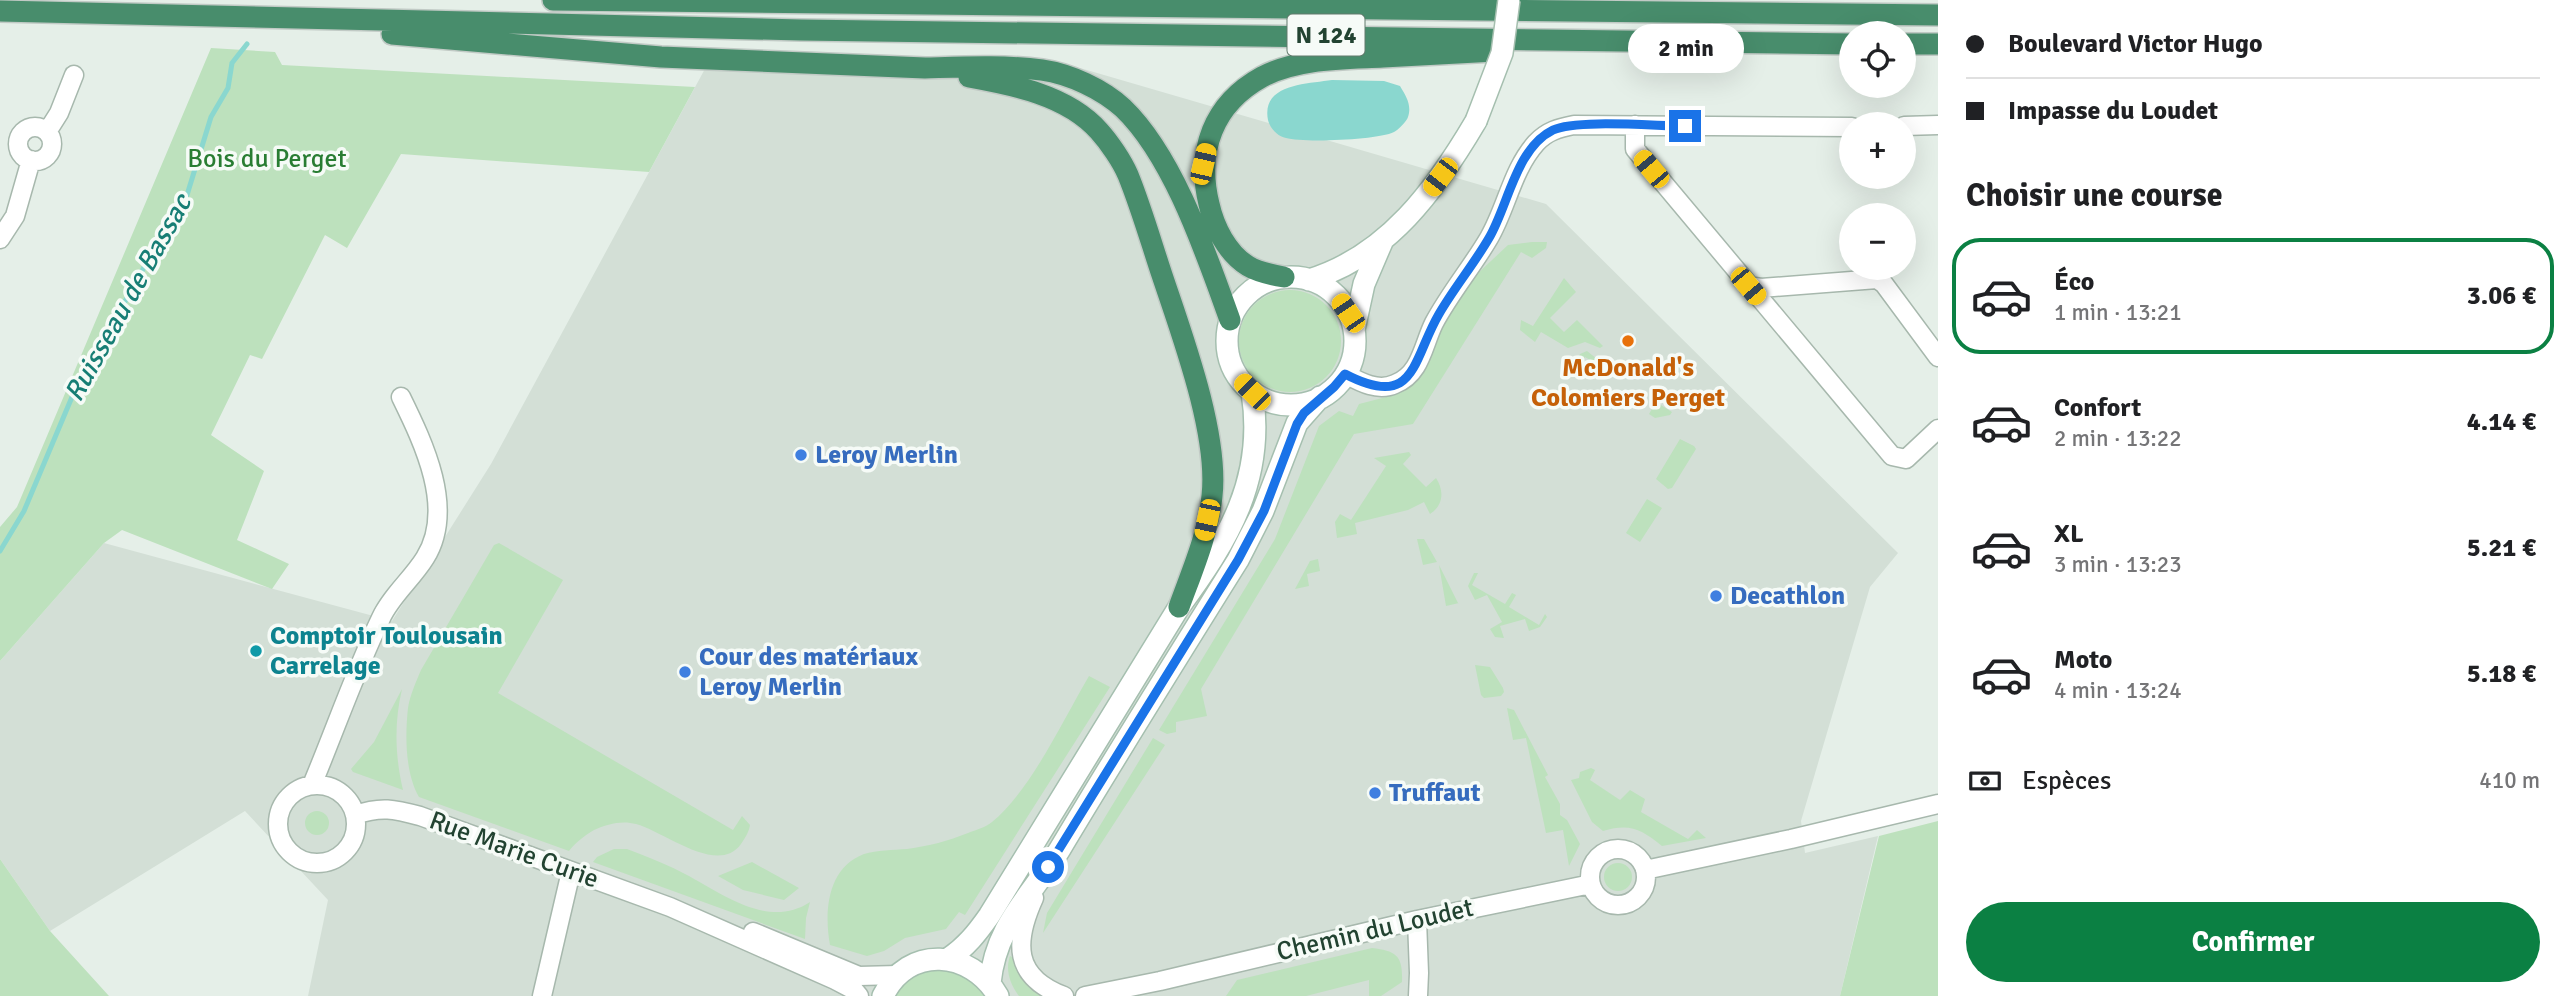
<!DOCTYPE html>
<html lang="fr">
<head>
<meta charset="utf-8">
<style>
  :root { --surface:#fff; --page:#f6f6f6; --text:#202124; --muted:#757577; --line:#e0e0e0; --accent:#0b8043 }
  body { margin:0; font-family:Signika,sans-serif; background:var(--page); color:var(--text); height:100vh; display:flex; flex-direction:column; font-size:26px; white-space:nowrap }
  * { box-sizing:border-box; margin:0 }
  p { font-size:23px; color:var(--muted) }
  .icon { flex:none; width:38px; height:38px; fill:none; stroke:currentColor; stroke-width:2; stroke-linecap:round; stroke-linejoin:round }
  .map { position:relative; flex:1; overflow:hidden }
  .side { display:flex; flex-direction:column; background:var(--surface); width:630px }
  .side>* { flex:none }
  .banner { display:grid; align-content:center; height:154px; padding:0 28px; background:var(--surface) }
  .fabs { position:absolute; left:1839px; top:21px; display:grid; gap:14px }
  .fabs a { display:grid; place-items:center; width:77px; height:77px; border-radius:50%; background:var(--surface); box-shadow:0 7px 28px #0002; font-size:35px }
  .end { position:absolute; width:32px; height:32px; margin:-16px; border:9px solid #1a73e8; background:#fff; box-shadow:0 0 0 4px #fff }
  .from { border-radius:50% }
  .bubble { position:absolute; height:49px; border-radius:24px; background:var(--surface); box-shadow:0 7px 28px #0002; font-size:23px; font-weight:700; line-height:49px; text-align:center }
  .car { position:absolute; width:21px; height:42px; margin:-21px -10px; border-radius:9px; box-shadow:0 0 5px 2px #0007; background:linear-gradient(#f5c518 24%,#345 0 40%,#f5c518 0 76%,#345 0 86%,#f5c518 0) }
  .banner b { display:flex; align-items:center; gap:24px; height:66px; font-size:26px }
  .banner b+b { border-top:2px solid var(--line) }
  .banner i { width:18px; height:18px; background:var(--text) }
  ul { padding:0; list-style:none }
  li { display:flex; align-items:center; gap:21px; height:116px; margin:0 14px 10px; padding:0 14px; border:4px solid transparent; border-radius:28px }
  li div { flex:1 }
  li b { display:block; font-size:26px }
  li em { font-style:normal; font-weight:700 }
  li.on { border-color:var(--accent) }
  li>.icon { width:63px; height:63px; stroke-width:1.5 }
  h2 { padding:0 28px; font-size:32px; line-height:84px }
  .pay { display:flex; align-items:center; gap:18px; height:77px; padding:0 28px; font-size:26px }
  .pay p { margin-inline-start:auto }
  .cta { display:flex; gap:14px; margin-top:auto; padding:14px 28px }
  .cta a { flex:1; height:80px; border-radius:42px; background:var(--accent); color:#fff; font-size:28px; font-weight:700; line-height:80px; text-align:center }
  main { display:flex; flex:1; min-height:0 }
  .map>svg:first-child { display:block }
</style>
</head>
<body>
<main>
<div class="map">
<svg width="1938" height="996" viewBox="0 0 1938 996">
  <rect width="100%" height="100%" fill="#e5efe8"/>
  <!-- built -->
  <path fill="#d3dfd6" d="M713 54 1080 68 1546 204 1898 553 1870 587 1801 821 1805 853 1878 836 1840 996H308L328 900 245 811 50 931 0 859V661L104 543 392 621 491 464Z"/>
  <!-- green -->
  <path fill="#bde1bd" d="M211 48 275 52 282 65 695 87 649 172 401 154 347 248 325 235 262 359 250 355 211 435 264 471 237 540 289 564 272 589 122 530 104 543 0 661V527L17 507Z
    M1532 242H1547L1546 248 1532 258 1521 252 1413 424 1354 434 1201 689 1207 716 1176 722V732L1167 734 1159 730 1275 539 1319 426 1339 411 1353 416 1359 404 1394 395 1413 384 1429 359 1442 324 1475 276 1508 245Z
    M1564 278 1576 292 1550 318 1564 332 1577 320 1603 346 1600 348 1585 342 1568 348 1541 332 1535 342 1520 330 1521 320 1533 326Z
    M1239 341a51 51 0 1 1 102 0a51 51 0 1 1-102 0Z
    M1587 351 1602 363 1600 366 1585 357 1577 368 1575 363 1580 354Z
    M1656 402 1672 412 1670 415 1655 418 1649 414Z
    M1680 439 1694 446 1696 449 1672 488 1668 489 1656 479Z
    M1409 452 1411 455 1403 464 1426 487 1436 478C1444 490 1444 505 1430 514L1424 502 1408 510 1355 523 1357 534 1337 538 1335 522 1340 514 1351 520 1386 466 1374 458Z
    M1647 499 1662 508 1640 542 1626 533Z
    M1417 539H1424L1437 562 1423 565Z
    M499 543 563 580 498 693 733 830 742 816 750 825C749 832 745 838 741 844 718 876 665 832 636 824 622 820 607 824 594 830 584 836 576 842 569 851L419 797C405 773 405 735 408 708 410 695 416 682 421 670L494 545Z
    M1318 559 1320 571 1307 574 1309 586 1295 589 1310 561Z
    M1439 565 1458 603H1459L1446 606Z
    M1474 573H1478L1472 585 1505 604 1512 593 1516 595 1509 607 1539 625 1545 614 1547 617 1540 627 1529 631 1525 619 1500 626 1504 638 1495 637 1490 629 1502 622 1487 595 1475 600 1468 586Z
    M1475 665 1490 667 1503 688 1504 692 1501 696 1484 698 1481 695Z
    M1089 676 1110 687 965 915 959 912 946 929 905 938 884 951 867 956 830 945C824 912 827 868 864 854 877 850 893 850 907 849 929 846 948 841 968 833 976 830 986 827 992 822 1031 790 1063 720 1089 676Z
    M402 689C394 723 395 756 403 790L353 772 351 769 374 742Z
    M1507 708 1514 710 1548 775 1545 777 1560 804V815L1567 820 1580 844 1569 866 1563 830 1546 833 1526 738 1513 740Z
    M1153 738 1165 745 1043 933 1047 913Z
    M1591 768 1595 770 1590 780 1620 800 1630 790 1645 799 1641 812 1688 839 1697 830 1706 838 1662 846C1641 829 1630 823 1603 831L1592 822 1571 780 1579 778 1580 772Z
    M305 823a12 12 0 1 1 24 0a12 12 0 1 1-24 0Z
    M1938 821V996H1840L1879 836Z
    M614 849H627L640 854C655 860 670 866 685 874 722 893 768 930 810 902L806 918 805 939 593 862 597 857Z
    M0 859 50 931 109 996H0Z
    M752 862 799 888 784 900 743 890 718 876Z
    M1604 877a14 14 0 1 1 28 0a14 14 0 1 1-28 0Z
    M1372 948C1397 951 1403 956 1402 982L1381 996H1369V980L1306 996H1226L1237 980Z
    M1010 956 1017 960 1027 983 1042 996H1019C1010 984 1005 970 1010 956Z
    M931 969C955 969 971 978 985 996H893L917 973Z"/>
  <!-- water -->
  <path fill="#8ad7cf" d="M1332 80 1384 81 1400 86C1406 96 1412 105 1408 117 1407 121 1398 130 1394 132 1378 140 1303 143 1286 138 1277 136 1270 128 1268 120 1261 84 1306 84 1332 80Z"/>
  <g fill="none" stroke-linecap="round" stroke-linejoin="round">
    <!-- stream -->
    <path stroke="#8ad7cf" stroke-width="5" d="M0 551 24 511 72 397 173 215 187 195 211 117 228 88 232 63 247 44"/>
    <!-- minor casing -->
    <g stroke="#a7b8ad" stroke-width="21">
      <path id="minor" d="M1635 125V149L1892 456 1906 459 1938 429
        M1904 126 1938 125
        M18 144a17 17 0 1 1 34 0a17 17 0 1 1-34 0Z
        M47 132 59 113 74 75
        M0 239 15 216 31 160
        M1748 286 1761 288 1877 279 1884 284 1938 357
        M1345 374C1360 382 1378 392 1395 384 1421 374 1423 345 1434 323 1450 293 1472 267 1489 238 1507 207 1512 170 1536 143 1547 131 1559 128 1574 125L1852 127
        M278 824a39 39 0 1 1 78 0a39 39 0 1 1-78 0Z
        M312 785C335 730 355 672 381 618 391 596 412 579 425 558 456 509 423 442 401 397
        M355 815C381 806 394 809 420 816L670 907 835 980 854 990 859 996
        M1590 877a28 28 0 1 1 56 0a28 28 0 1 1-56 0Z
        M1645 870 1791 839 1938 804
        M1034 898C1014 942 1013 977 1064 996
        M1417 920 1419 973 1418 996
        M753 932 859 976 898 975
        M542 996 569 880 577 875
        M1085 996 1160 981 1417 920 1591 884"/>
    </g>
    <!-- secondary casing -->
    <g stroke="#a5bfaf" stroke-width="24">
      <path id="secondary" d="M1227 341a64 64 0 1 1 128 0a64 64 0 1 1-128 0Z
        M1309 280C1388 256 1436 189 1476 121
        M1354 330 1364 284 1382 242
        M948 959C966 947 977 933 989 916L1179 607C1228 540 1266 479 1252 392
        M990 983C996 924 1031 897 1060 849 1118 752 1178 656 1238 560L1263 511 1297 423 1320 397
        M883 996C908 944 971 950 998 996"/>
    </g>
    <!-- trunk casing -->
    <g stroke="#c1cac5" stroke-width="24">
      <path id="trunk" d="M553 0 1938 15
        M0 11 801 30 1852 44
        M392 34 661 57 925 68C963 67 1004 65 1042 70 1070 74 1102 89 1123 108 1174 157 1206 254 1230 320
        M1904 44H1938
        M969 77C1013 85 1067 95 1099 131 1109 142 1122 161 1128 175 1141 207 1151 242 1162 275 1182 335 1219 434 1212 496 1208 535 1192 571 1179 607
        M1284 277C1272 275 1258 272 1248 266 1227 253 1214 227 1209 204 1196 151 1213 104 1262 77 1297 58 1345 59 1383 57 1420 55 1458 53 1495 51"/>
    </g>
    <!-- minor -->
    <use href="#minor" stroke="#fff" stroke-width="18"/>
    <!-- secondary -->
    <use href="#secondary" stroke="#fff" stroke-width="21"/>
    <!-- trunk -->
    <use href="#trunk" stroke="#488d6c" stroke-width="21"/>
    <!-- secondary-bridge casing -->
    <g stroke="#a5bfaf" stroke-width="24" stroke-linecap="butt">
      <path id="secondary-bridge" d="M1476 121 1502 53 1509 0"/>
    </g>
    <!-- secondary-bridge -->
    <use href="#secondary-bridge" stroke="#fff" stroke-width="21"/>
  </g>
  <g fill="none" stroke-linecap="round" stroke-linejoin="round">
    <!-- route -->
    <path stroke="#1a73e8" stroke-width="9" d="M1048 867 1238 560 1264 511 1297 424 1304 413 1334 387 1345 374C1416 411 1412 360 1439 314 1454 288 1474 264 1489 238 1508 206 1516 148 1553 130 1576 119 1656 126 1685 126"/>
  </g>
  <!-- markers -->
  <circle fill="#e8710a" stroke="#f6fbf7" stroke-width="2.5" cx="1628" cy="341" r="7"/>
  <g fill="#3f7fe0" stroke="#f6fbf7" stroke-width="2.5">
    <circle cx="801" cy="455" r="7"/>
    <circle cx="1716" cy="596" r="7"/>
    <circle cx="685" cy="672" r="7"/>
    <circle cx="1375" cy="793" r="7"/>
  </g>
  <circle fill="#0f9aa8" stroke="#f6fbf7" stroke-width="2.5" cx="256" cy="651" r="7"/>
  <g text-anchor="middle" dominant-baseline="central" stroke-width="7" stroke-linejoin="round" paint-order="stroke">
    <!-- shield labels -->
    <rect fill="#f6fbf7" stroke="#627a6c" stroke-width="2" x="1287.5" y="14.5" width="77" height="41" rx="5"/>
    <g font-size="24" font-weight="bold" fill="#224331">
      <text x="1326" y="35">N 124</text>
    </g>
    <!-- park labels -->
    <g font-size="26" fill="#297d33" stroke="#f6fbf7">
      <text x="267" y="159">Bois du Perget</text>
    </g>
    <!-- food labels -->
    <g font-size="26" font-weight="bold" fill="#c56008" stroke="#f6fbf7">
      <text x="1628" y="368">McDonald's<tspan x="1628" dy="30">Colomiers Perget</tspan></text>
    </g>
    <!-- shop labels -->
    <g font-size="26" font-weight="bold" fill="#366cbe" stroke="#f6fbf7" text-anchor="start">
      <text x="815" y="455">Leroy Merlin</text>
      <text x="1730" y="596">Decathlon</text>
      <text x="699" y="657">Cour des matériaux<tspan x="699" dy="30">Leroy Merlin</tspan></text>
      <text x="1389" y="793">Truffaut</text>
    </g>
    <!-- culture labels -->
    <g font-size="26" font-weight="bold" fill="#0d838f" stroke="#f6fbf7" text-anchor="start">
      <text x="270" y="636">Comptoir Toulousain<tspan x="270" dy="30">Carrelage</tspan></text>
    </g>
    <!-- street labels -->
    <g font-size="26" fill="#224331" stroke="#f6fbf7">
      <text transform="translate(514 850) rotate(20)">Rue Marie Curie</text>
      <text transform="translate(1375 930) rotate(-13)">Chemin du Loudet</text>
    </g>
    <!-- water labels -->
    <g font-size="28" font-style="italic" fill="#177e75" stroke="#f6fbf7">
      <text transform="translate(128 298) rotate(-61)">Ruisseau de Bassac</text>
    </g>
  </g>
</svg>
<div class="fabs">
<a><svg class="icon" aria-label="locate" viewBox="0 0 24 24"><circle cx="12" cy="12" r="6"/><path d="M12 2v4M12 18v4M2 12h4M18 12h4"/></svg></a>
<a>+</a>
<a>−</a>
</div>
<i class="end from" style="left:1048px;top:867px"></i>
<i class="end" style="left:1685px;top:126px"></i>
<div class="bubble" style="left:1628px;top:24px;width:116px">2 min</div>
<i class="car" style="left:1203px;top:164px;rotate:13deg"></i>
<i class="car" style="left:1651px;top:169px;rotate:320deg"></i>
<i class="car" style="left:1440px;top:177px;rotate:217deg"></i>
<i class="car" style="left:1748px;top:286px;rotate:140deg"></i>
<i class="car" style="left:1348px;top:313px;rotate:326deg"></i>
<i class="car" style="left:1252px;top:392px;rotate:315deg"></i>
<i class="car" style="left:1207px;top:520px;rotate:192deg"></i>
</div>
<section class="side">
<div class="banner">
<b><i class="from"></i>Boulevard Victor Hugo</b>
<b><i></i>Impasse du Loudet</b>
</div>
<h2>Choisir une course</h2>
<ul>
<li class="on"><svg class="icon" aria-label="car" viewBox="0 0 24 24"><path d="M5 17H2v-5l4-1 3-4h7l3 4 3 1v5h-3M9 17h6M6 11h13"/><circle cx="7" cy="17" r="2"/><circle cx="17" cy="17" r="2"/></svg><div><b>Éco</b><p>1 min · 13:21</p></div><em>3.06 €</em></li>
<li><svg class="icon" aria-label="car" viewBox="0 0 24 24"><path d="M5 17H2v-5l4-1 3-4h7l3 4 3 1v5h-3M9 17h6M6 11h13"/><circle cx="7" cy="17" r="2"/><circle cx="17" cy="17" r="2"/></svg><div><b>Confort</b><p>2 min · 13:22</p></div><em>4.14 €</em></li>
<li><svg class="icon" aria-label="car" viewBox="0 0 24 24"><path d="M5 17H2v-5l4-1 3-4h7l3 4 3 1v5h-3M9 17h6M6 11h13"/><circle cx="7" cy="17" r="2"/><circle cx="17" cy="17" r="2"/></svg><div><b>XL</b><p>3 min · 13:23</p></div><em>5.21 €</em></li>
<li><svg class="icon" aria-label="car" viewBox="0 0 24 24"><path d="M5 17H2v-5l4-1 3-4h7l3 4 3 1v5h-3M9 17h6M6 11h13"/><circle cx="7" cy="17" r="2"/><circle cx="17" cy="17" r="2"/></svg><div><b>Moto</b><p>4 min · 13:24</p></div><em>5.18 €</em></li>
</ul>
<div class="pay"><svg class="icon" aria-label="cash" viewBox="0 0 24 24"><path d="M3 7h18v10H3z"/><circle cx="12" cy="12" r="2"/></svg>Espèces<p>410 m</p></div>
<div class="cta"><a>Confirmer</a></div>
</section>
</main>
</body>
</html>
